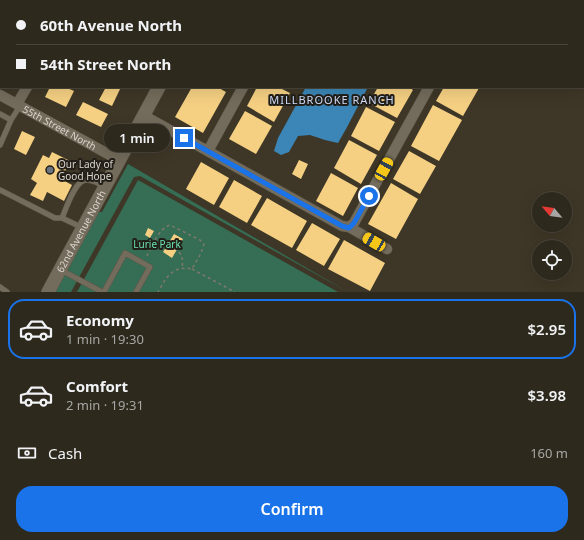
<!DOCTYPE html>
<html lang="en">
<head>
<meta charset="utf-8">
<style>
  :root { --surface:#2e291d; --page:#3a352a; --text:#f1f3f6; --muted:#a7a6a4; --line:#49453b; --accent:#1a73e8 }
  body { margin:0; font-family:"Noto Sans",sans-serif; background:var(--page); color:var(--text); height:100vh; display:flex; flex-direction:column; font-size:15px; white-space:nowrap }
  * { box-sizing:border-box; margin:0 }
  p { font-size:13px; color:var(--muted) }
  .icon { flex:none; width:22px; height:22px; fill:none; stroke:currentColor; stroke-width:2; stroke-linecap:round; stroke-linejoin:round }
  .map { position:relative; height:292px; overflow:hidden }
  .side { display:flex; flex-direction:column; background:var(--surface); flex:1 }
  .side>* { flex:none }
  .banner { position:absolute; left:0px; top:0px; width:584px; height:88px; box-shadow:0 4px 16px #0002,0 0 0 1px var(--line); display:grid; align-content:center; height:88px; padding:0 16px; background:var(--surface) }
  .needle { width:26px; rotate:299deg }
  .controls { position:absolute; left:532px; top:192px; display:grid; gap:8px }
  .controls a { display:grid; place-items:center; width:40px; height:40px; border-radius:50%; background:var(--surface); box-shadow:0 4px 16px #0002,0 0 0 1px var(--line); font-size:20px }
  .end { position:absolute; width:18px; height:18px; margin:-9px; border:5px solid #1a73e8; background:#fff; box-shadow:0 0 0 2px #fff }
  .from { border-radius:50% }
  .bubble { position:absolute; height:28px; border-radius:14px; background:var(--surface); box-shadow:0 4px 16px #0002,0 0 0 1px var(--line); font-size:13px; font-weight:600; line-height:28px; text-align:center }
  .car { position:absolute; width:12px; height:24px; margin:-12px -6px; border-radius:5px; box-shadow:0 0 3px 1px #0007; background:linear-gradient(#f5c518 24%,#345 0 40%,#f5c518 0 76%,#345 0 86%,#f5c518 0) }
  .banner b { display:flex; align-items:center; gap:14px; height:38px; font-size:15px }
  .banner b+b { border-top:1px solid var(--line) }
  .banner i { width:10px; height:10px; background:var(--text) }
  ul { padding:7px 0 0; list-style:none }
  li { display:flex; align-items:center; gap:12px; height:60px; margin:0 8px 6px; padding:0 8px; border:2px solid transparent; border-radius:16px }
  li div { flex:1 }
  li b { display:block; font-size:15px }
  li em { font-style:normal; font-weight:600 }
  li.selected { border-color:var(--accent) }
  li>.icon { width:36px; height:36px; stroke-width:1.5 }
  .pay { display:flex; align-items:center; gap:10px; height:44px; padding:0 16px; font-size:15px }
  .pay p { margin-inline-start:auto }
  .action { display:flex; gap:8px; margin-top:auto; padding:8px 16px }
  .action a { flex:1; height:46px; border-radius:16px; background:var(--accent); color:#fff; font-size:16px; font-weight:600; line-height:46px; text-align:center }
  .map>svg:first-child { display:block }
</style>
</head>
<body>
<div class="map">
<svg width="584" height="292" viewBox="0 0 584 292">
  <rect width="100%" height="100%" fill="#3e3727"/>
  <!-- green -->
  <path fill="#356d55" d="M444 0H584V79L583 78V1H445Z
    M128 164 348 292 140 176 134 177 71 292H55L98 212H102Z
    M138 180 338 292H77Z"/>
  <!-- water -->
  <path fill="#3b86b6" d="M306 87H368L346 129 338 143 325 140 310 135 298 136 289 152 281 155 274 151 278 138Z"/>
  <!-- building -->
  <path fill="#f5d083" d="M50 87H65L74 91 66 107 45 97Z
    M106 87H121L112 106 99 100Z
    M192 87H217L226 92 203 133 175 117Z
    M257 87H278L290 93 274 122 247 106Z
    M378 87H408L413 90 397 118 369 103Z
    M444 87H477L479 88 463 116 436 101Z
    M83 102 108 114 101 127 76 115Z
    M433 105 462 120 439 161 411 146Z
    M366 107 395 122 379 151 351 136Z
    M245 111 272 126 256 154 229 139Z
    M22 131 35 137 26 155 14 149Z
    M349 140 377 155 361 184 334 168Z
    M409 151 436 166 420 194 393 179Z
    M52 152 70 161 61 179 72 185 64 201 47 192 43 201 30 195 37 183 31 179 43 155 49 158Z
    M299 160 308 164 301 179 292 174Z
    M201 162 229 178 214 205 186 189Z
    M331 173 358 188 343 216 316 201Z
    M234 180 262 196 247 223 219 207Z
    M391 183 418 199 396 239 368 224Z
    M267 198 307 221 292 248 251 225Z
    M312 223 340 239 324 266 296 250Z
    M148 228 154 231 150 238 145 235Z
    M174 234 183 239 172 258 163 252Z
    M344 240 385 263 370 291 328 269Z"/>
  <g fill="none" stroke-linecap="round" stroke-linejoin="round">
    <!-- service casing -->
    <g stroke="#5c5648" stroke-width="6">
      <path id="service" d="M546 0 548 1
        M521 1V0
        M583 21H584
        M0 114 11 120
        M0 145 11 120 20 106
        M0 190 55 218H62
        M83 228 62 218C66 209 75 180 86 180 92 179 99 184 104 186
        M61 270 102 292
        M0 287 7 292
        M104 292 125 253 150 267 136 292"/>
    </g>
    <!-- minor casing -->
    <g stroke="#5c5648" stroke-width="11">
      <g id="minor">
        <path d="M406 0 408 1"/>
        <path d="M74 1V0"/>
        <path d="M291 1V0"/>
        <path id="s1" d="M0 95 119 160"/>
        <path d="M17 104 27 87"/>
        <path d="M143 115 342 226 349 227 387 249"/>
        <path d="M208 151 243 87"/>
        <path d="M349 227 354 223 429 87"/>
      </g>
    </g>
    <!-- tertiary casing -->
    <g stroke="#5c5648" stroke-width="14">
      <g id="tertiary">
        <path d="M206 1V0"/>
        <path id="s2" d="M48 292 159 87"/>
      </g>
    </g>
    <!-- path -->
    <path stroke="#7f796c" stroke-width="1.5" stroke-dasharray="3 3" stroke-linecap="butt" d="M179 252C183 257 183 262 182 268
      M147 256C152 246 159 228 170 225L200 240 204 244 201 253 192 269C173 265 166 277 158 292
      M192 269 235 292"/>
    <!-- service -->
    <use href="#service" stroke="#736b5b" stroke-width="5"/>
    <!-- minor -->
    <use href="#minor" stroke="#736b5b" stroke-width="10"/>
    <!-- tertiary -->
    <use href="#tertiary" stroke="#736b5b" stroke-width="13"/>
  </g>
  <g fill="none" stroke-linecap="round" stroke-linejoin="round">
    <!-- route -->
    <path stroke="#1a73e8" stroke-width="5" d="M184 138 342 226 349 228 354 223 369 196"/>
  </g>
  <!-- markers -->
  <circle fill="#6b7280" stroke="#221e18" stroke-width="1.5" cx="50" cy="170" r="4"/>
  <g text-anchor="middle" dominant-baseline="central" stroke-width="4" stroke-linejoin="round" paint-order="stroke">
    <!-- street labels -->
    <g font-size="10" fill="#dcd7ce" stroke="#221e18">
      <text stroke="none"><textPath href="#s1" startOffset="68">55th Street North</textPath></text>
      <text stroke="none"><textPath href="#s2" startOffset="69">62nd Avenue North</textPath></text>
    </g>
    <!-- poi labels -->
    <g font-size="10" fill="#dcd7ce" stroke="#221e18" text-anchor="start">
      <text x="58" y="164">Our Lady of<tspan x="58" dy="12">Good Hope</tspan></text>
    </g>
    <!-- park labels -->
    <g font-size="10" fill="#69e4b0" stroke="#221e18">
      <text x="157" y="244">Lurie Park</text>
    </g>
    <!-- neighbourhood labels -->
    <g font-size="11" letter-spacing="1" fill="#d2def9" stroke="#221e18">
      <text x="332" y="99">MILLBROOKE RANCH</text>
    </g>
  </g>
</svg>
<div class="controls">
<a><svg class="needle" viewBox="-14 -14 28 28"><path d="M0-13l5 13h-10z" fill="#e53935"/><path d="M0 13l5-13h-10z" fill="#a7a6a4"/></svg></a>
<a><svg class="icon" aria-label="locate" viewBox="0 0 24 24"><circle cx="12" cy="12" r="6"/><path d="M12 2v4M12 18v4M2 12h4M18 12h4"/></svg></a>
</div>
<i class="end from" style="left:369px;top:196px"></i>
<i class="end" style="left:184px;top:138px"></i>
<div class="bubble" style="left:104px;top:124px;width:66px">1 min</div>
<i class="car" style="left:384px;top:169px;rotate:29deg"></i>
<i class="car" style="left:374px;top:242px;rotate:300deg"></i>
<div class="banner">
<b><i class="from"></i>60th Avenue North</b>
<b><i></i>54th Street North</b>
</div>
</div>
<section class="side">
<ul>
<li class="selected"><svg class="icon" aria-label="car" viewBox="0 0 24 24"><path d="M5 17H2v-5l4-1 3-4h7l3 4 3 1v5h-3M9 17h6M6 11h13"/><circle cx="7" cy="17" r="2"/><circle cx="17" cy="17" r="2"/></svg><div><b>Economy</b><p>1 min · 19:30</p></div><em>$2.95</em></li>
<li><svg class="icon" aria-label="car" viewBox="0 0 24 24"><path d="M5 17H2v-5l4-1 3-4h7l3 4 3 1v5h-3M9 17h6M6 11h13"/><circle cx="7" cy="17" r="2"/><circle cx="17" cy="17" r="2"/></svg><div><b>Comfort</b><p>2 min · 19:31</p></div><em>$3.98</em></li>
</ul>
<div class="pay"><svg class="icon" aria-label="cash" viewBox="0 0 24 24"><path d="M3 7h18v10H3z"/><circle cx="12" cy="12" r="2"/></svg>Cash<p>160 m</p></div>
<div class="action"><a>Confirm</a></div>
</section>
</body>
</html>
